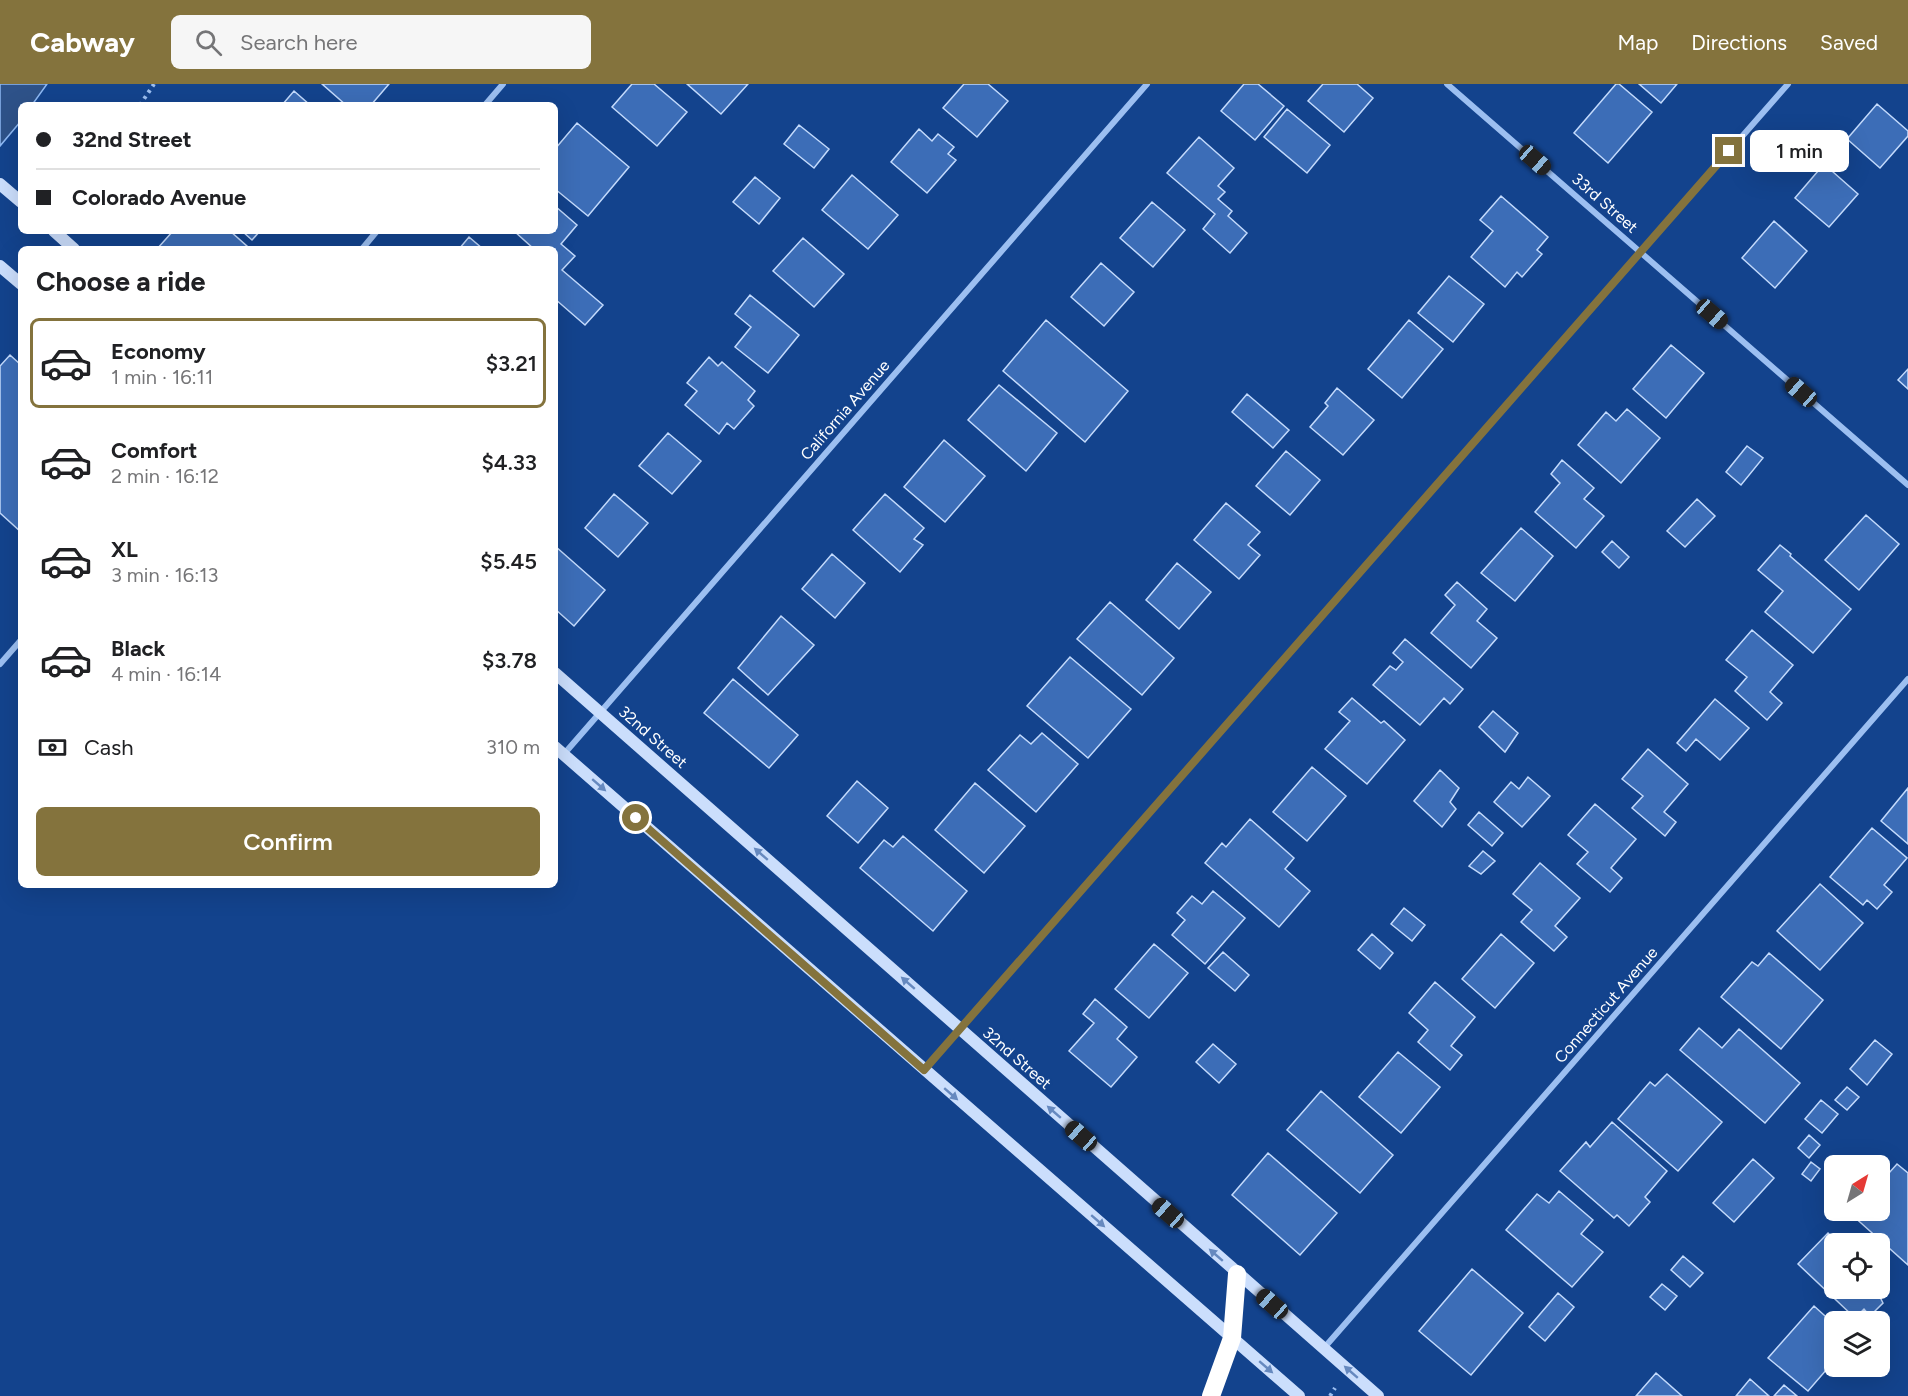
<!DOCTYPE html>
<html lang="en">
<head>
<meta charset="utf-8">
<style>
  :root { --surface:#fff; --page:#f6f6f6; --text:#202124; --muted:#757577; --line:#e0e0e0; --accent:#84733d }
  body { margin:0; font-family:Figtree,sans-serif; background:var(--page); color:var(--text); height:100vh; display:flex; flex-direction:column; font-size:22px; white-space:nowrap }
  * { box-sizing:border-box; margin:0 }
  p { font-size:20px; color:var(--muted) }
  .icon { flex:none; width:33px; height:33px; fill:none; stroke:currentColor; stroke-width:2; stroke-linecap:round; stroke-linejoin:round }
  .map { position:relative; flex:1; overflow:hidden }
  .side { position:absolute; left:18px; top:162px; width:540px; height:642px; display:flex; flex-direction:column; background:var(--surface); border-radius:9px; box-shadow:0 6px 24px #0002 }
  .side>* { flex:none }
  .top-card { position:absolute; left:18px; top:18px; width:540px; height:132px; border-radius:9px; box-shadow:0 6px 24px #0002; display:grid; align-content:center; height:132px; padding:0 18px; background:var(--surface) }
  .needle { width:39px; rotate:37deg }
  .tools { position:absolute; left:1824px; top:1071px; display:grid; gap:12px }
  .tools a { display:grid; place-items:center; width:66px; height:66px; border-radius:9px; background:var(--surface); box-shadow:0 6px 24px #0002; font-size:30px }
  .end { position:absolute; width:27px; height:27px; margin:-14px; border:8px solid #84733d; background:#fff; box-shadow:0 0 0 3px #fff }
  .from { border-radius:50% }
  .bubble { position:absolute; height:42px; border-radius:9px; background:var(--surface); box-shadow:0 6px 24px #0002; font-size:20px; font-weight:600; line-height:42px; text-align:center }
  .car { position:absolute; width:18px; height:36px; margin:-18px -9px; border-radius:8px; box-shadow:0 0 4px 2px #0007; background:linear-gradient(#222 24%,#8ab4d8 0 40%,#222 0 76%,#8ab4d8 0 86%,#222 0) }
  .top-card b { display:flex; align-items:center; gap:21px; height:57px; font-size:22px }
  .top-card b+b { border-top:2px solid var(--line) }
  .top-card i { width:15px; height:15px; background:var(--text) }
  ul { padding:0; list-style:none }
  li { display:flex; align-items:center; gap:18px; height:90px; margin:0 12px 9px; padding:0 6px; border:3px solid transparent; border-radius:9px }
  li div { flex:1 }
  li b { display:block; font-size:22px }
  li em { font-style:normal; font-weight:600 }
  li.on { border-color:var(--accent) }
  li>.icon { width:54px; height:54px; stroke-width:1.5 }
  h2 { padding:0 18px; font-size:27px; line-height:72px }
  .pay { display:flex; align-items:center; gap:15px; height:66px; padding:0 18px; font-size:22px }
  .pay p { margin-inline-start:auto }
  .cta { display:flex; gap:12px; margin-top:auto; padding:12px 18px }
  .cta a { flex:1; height:69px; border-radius:9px; background:var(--accent); color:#fff; font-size:24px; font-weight:600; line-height:69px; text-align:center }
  header { display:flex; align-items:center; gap:36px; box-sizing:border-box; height:84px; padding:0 30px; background:var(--accent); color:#fff }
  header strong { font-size:28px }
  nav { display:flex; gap:33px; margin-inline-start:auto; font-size:21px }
  .search { width:420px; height:54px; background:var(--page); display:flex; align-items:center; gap:15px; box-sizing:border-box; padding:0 21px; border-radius:9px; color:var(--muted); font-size:22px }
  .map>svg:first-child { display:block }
</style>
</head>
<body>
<header>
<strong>Cabway</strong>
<div class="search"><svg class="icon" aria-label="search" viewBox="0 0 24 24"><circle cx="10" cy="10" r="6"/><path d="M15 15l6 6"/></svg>Search here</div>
<nav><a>Map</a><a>Directions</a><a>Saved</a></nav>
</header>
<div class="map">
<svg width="1908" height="1312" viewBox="0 0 1908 1312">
  <rect width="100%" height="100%" fill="#13438d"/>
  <!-- water -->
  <path fill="#2e5289" stroke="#8eb9f4" stroke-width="1.5" d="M0 0H47L32 21H21V37L0 62Z"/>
  <!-- building -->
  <path fill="#3c6db7" stroke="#c3dafc" stroke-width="1.5" d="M322 0H389L371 21H346Z
    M632 0H654L687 28 657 62 612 23Z
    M687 0H748L721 30Z
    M964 0H988L1008 17 977 53 943 24Z
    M1244 0H1258L1284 22 1255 56 1221 27Z
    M1323 0H1357L1373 14 1344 48 1308 17Z
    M1616 0H1619L1652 28 1608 79 1574 49Z
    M1639 0H1677L1661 19Z
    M294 7 310 21H282Z
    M1877 20 1908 47V52L1880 84 1847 55Z
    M1287 25 1330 61 1307 89 1264 53Z
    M577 39 629 83 588 132 555 105V65Z
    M799 41 829 65 814 84 784 60Z
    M919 45 932 57 938 50 954 63 948 70 956 76 927 109 891 78Z
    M1199 53 1234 84 1218 102 1225 108 1218 115 1232 127 1228 132 1247 149 1230 169 1203 145 1215 130 1167 89Z
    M1824 80 1858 110 1829 143 1795 114Z
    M852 91 898 131 868 165 822 126Z
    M755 93 780 114 759 140 733 118Z
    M1501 112 1548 153 1537 166 1542 170 1522 193 1517 188 1505 203 1471 173 1493 147 1480 136Z
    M1152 118 1185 146 1153 183 1120 154Z
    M555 122 577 141 561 160 575 172 562 186 603 221 585 241 555 215V165H534L514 147H555Z
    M1774 137 1807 167 1775 204 1742 174Z
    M173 147H230L248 163 247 165H157Z
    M242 147H260L252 156Z
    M469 153 483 165H459Z
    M803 154 844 190 814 223 773 187Z
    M1101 179 1134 208 1104 242 1071 213Z
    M1449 192 1484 220 1453 258 1418 229Z
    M750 211 799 251 768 289 735 263 751 243 735 230Z
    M1046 236 1128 307 1085 358 1003 287Z
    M1409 236 1443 265 1402 314 1368 285Z
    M1671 261 1704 289 1666 334 1633 305Z
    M10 271 21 281V448L0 429V282Z
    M709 273 718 282 722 278 755 307 748 316 754 322 734 345 727 339 719 350 685 321 697 307 687 299Z
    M1908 285V305L1898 296Z
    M999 301 1057 349 1026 387 968 336Z
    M1337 304 1374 336 1343 371 1310 343 1328 322 1325 319Z
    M1247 310 1289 346 1273 364 1232 328Z
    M1627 325 1660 354 1621 399 1578 361 1606 328 1616 337Z
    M668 349 701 377 672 410 639 382Z
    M944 356 985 392 945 438 904 403Z
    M1747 362 1763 374 1741 401 1726 388Z
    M1286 367 1320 396 1290 431 1256 402Z
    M1562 376 1594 404 1584 415 1604 432 1576 464 1535 428 1560 399 1551 390Z
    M614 410 648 439 618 473 585 444Z
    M885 410 924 444 914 455 923 461 900 488 853 446Z
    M1697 415 1715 432 1685 463 1667 447Z
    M1226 419 1260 448 1248 461 1260 471 1239 495 1194 456Z
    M1866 431 1899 460 1859 506 1825 476Z
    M1521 444 1553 472 1515 517 1481 489Z
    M1612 457 1629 473 1619 484 1602 468Z
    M1780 461 1791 470 1790 472 1851 525 1813 569 1765 528 1783 507 1758 486Z
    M555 462 605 506 574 542 555 525Z
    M832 470 865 499 835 534 802 505Z
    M1177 479 1211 508 1179 545 1146 516Z
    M1457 498 1487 525 1477 537 1497 554 1471 584 1431 549 1455 521 1445 511Z
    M1110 518 1174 574 1142 611 1077 555Z
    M781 532 814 561 768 611 738 584Z
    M1752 546 1793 581 1770 608 1782 619 1767 636 1735 607 1747 593 1726 576Z
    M1405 555 1463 605 1450 620 1444 614 1420 641 1373 601 1390 582 1396 586 1403 578 1393 569Z
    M1070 573 1131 625 1088 674 1027 622Z
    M733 595 798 651 769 684 704 629Z
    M1352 614 1381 639 1384 637 1405 656 1367 700 1325 665 1350 637 1339 628Z
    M1715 615 1749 644 1720 676 1696 655 1686 667 1677 659Z
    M1493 627 1518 649 1505 668 1479 643Z
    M1042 649 1078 680 1036 728 988 686 1020 651 1031 660Z
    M1648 665 1688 700 1664 728 1676 738 1665 752 1632 724 1643 712 1622 695Z
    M1312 683 1346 712 1307 757 1273 728Z
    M1440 686 1459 704 1450 718 1456 725 1442 743 1414 717Z
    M1528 693 1550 712 1522 743 1494 718 1511 698 1519 705Z
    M857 697 888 724 858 759 827 732Z
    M975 699 1025 742 984 789 935 746Z
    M1908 704V760L1881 737Z
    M1595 720 1636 755 1611 784 1622 794 1610 808 1577 780 1588 768 1568 751Z
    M1479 728 1503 749 1492 762 1468 741Z
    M1250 735 1294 774 1285 785 1310 807 1279 843 1205 779 1222 759 1226 763Z
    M1872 744 1907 774 1884 801 1892 808 1877 825 1867 816 1863 821 1830 793Z
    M903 752 967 807 933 847 860 784 884 756 893 763Z
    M1483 767 1495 777 1481 790 1469 782Z
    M1540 779 1580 814 1555 842 1567 853 1554 867 1521 838 1532 826 1513 810Z
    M1820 800 1863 839 1820 886 1777 847Z
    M1213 807 1245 834 1205 880 1172 851 1185 836 1177 829 1192 812 1202 820Z
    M1404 824 1425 841 1412 857 1391 840Z
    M1372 850 1393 869 1380 885 1358 866Z
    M1501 850 1534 879 1495 924 1462 895Z
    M1154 860 1188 889 1149 934 1115 905Z
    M1223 868 1249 891 1235 907 1208 884Z
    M1769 869 1823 916 1781 965 1721 913 1752 878 1758 882Z
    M1435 898 1475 933 1451 962 1462 971 1450 986 1418 958 1428 946 1409 929Z
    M1095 915 1127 943 1117 955 1137 973 1111 1003 1069 967 1094 939 1083 930Z
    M1699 944 1722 964 1739 945 1800 999 1765 1039 1680 966Z
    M1875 956 1892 970 1867 1001 1850 985Z
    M1213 960 1236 980 1219 999 1196 978Z
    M1398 968 1440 1003 1401 1049 1359 1013Z
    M1667 990 1722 1038 1678 1087 1618 1035 1650 998 1655 1002Z
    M1847 1003 1859 1013 1847 1026 1835 1016Z
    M1321 1007 1393 1071 1360 1109 1287 1046Z
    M1821 1016 1838 1030 1822 1049 1805 1035Z
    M1612 1038 1667 1087 1645 1113 1650 1118 1629 1142 1617 1131 1614 1134 1560 1087 1586 1058 1590 1063Z
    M1809 1051 1820 1061 1809 1074 1798 1064Z
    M1268 1069 1337 1129 1300 1171 1232 1111Z
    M1753 1075 1774 1094 1734 1138 1713 1119Z
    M1811 1078 1820 1085 1811 1097 1802 1090Z
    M1897 1080 1908 1089V1181L1852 1131 1856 1126H1880V1099Z
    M1559 1107 1593 1136 1581 1150 1603 1168 1572 1203 1506 1146 1537 1110 1549 1119Z
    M1828 1149 1838 1160H1834V1204H1880V1200L1882 1203 1878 1209 1883 1219 1870 1232 1864 1225 1855 1234 1798 1180Z
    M1683 1172 1703 1189 1690 1203 1671 1186Z
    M1472 1185 1523 1229 1471 1291 1419 1247Z
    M1662 1200 1677 1212 1665 1226 1650 1213Z
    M1558 1209 1574 1223 1545 1257 1529 1243Z
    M1814 1222 1834 1240V1277L1808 1307 1768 1274Z
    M1656 1289 1682 1312H1636Z
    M1750 1295 1769 1312H1736Z
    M1784 1301 1797 1312H1774Z"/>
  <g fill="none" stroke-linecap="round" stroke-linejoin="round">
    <!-- path -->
    <path stroke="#9cbff1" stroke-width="4" stroke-dasharray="3 4.5" stroke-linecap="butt" d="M140 21 154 0
      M1330 1312 1335 1304"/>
    <!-- street -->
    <path stroke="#9cbff1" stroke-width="6" d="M1447 0 1908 401
      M485 21 503 0
      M362 165 377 147
      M0 580 21 556
      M564 670 1147 0
      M924 986 1788 0
      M1324 1264 1908 595"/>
    <!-- secondary -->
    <path stroke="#cbdefc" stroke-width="12" d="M0 100 21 118
      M54 147 74 165
      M0 182 21 200
      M555 589 1378 1312
      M555 663 1299 1312"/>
    <!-- highway -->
    <path stroke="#fff" stroke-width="18" d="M1211 1312 1232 1254 1237 1190"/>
  </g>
  <!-- one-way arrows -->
  <defs><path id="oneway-solid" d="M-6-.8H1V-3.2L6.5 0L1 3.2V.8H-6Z" transform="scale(1.5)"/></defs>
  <g fill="#6689bf">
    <use href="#oneway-solid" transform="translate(599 701) rotate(41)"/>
    <use href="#oneway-solid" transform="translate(761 770) rotate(-139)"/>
    <use href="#oneway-solid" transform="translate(908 899) rotate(-139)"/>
    <use href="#oneway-solid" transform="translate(951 1010) rotate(41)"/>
    <use href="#oneway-solid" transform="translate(1054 1028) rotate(-139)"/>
    <use href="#oneway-solid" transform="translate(1098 1137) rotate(41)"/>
    <use href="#oneway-solid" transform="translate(1216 1171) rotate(-139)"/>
    <use href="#oneway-solid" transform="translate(1266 1283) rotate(41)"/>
    <use href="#oneway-solid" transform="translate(1351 1288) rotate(-139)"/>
  </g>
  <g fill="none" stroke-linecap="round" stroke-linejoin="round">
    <!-- route -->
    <path stroke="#84733d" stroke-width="8" d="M636 734 924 986 1729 67"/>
  </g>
  <g text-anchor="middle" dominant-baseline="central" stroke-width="4.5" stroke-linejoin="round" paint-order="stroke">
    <!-- street labels -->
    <g font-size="16" fill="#fff" stroke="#13438d">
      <text transform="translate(1605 119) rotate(41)">33rd Street</text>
      <text transform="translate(845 326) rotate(-49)">California Avenue</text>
      <text transform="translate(653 653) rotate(41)">32nd Street</text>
      <text transform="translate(1606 921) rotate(-49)">Connecticut Avenue</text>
      <text transform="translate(1017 974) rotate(41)">32nd Street</text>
    </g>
  </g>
</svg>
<div class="tools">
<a><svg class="needle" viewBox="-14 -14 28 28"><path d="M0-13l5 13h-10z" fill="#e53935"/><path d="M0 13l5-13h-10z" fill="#757577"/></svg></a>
<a><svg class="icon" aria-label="locate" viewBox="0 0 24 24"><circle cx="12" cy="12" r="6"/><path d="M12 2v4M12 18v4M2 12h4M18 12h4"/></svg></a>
<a><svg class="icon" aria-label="layers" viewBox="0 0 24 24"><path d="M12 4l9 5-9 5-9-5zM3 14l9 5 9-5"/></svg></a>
</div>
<i class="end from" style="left:636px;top:734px"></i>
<i class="end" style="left:1729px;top:67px"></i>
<div class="bubble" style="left:1750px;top:46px;width:99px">1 min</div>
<i class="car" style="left:1535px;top:76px;rotate:131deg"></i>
<i class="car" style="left:1712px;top:230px;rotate:131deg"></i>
<i class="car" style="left:1801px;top:308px;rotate:311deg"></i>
<i class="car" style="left:1081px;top:1052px;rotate:311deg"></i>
<i class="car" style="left:1168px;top:1129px;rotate:311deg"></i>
<i class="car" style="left:1272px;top:1220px;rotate:311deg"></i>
<div class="top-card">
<b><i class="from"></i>32nd Street</b>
<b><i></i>Colorado Avenue</b>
</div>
<section class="side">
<h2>Choose a ride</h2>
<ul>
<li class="on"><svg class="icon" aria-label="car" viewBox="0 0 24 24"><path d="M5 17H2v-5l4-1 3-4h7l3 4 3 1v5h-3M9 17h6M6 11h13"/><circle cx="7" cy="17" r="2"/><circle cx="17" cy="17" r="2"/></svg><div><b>Economy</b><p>1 min · 16:11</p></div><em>$3.21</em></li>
<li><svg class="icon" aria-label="car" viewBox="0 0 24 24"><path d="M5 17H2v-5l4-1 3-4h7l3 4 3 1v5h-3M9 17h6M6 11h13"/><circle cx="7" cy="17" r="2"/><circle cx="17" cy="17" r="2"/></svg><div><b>Comfort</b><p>2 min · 16:12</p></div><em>$4.33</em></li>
<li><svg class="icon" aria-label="car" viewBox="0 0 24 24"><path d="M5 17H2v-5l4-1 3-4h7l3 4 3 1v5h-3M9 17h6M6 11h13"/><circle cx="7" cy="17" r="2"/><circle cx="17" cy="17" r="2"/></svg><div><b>XL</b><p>3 min · 16:13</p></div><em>$5.45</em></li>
<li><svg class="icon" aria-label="car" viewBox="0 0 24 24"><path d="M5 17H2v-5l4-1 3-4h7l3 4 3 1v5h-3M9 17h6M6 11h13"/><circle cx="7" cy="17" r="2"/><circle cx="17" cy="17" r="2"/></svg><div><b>Black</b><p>4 min · 16:14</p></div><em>$3.78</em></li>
</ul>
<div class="pay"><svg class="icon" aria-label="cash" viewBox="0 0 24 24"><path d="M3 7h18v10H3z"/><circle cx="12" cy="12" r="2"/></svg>Cash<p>310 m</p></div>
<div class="cta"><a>Confirm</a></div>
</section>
</div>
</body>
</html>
